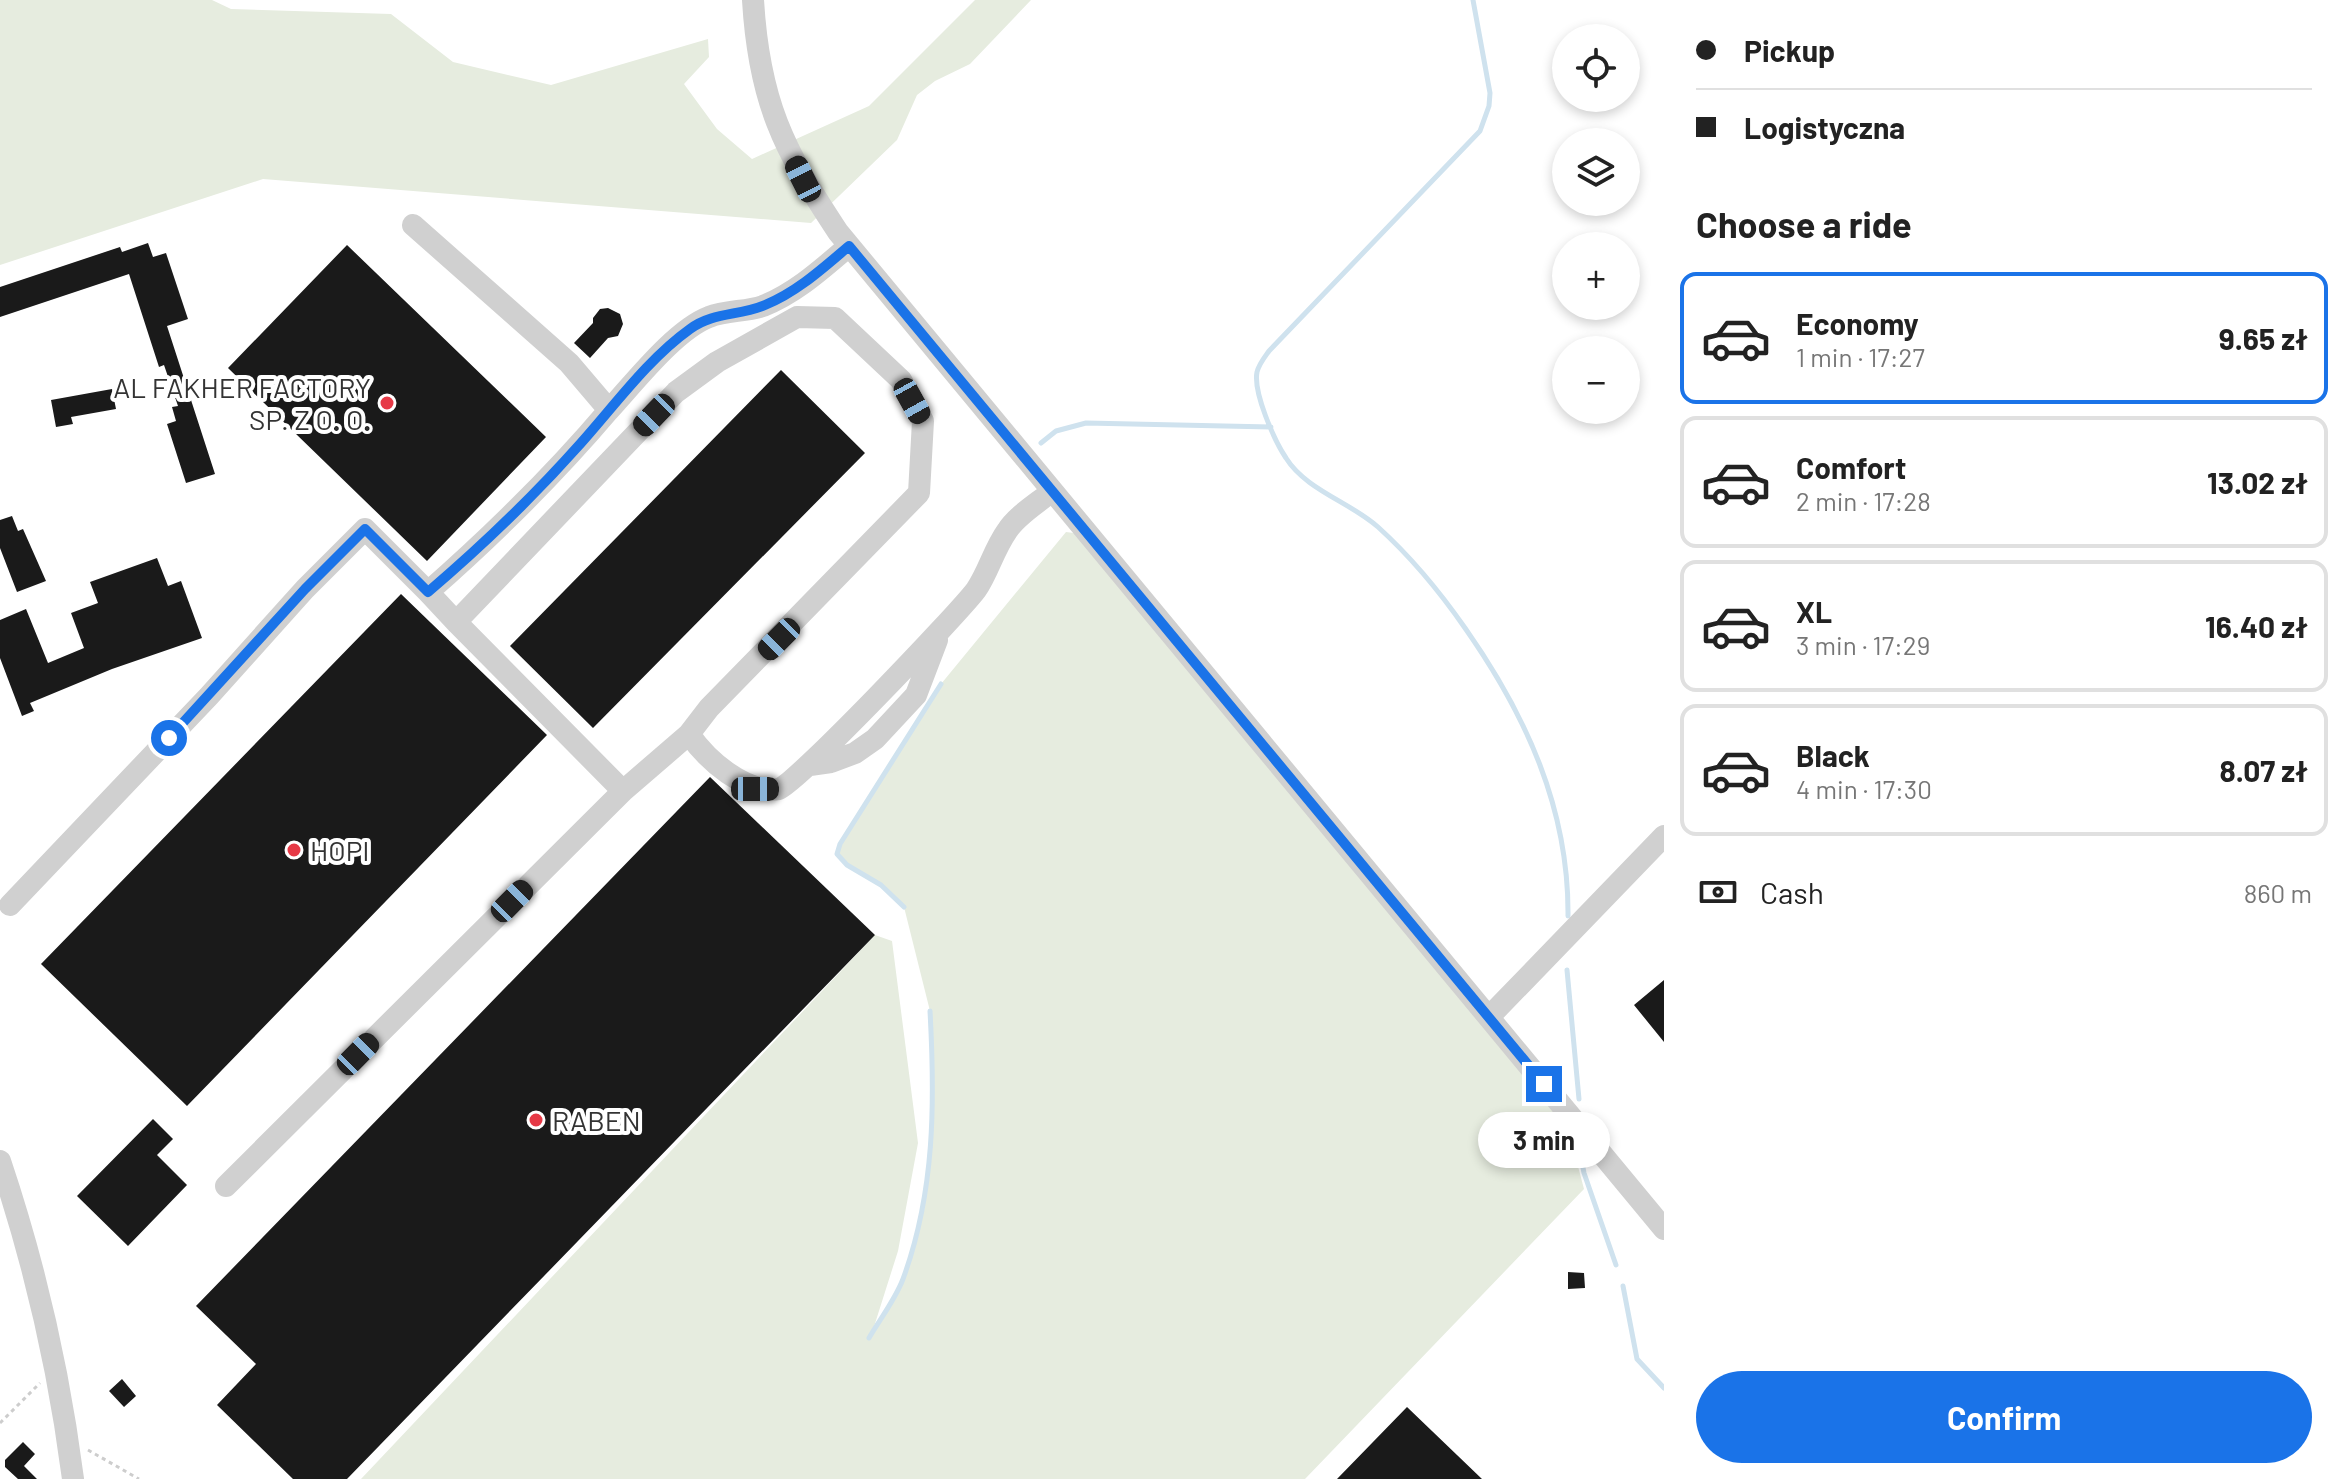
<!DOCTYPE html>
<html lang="en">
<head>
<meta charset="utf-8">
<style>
  :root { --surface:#fff; --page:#f2f2f2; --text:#222; --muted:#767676; --line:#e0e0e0; --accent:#1a73e8 }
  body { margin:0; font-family:Barlow,sans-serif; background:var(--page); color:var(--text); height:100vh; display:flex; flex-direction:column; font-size:30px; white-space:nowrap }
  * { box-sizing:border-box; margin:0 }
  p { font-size:26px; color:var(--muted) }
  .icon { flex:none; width:44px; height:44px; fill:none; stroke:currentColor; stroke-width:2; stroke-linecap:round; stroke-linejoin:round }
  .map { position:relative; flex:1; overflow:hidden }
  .side { display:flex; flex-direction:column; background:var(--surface); width:680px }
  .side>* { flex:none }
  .top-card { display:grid; align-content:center; height:176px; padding:0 32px; background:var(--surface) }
  .buttons { position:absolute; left:1552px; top:24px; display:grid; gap:16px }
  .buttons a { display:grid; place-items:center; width:88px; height:88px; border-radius:50%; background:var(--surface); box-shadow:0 4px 12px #0003; font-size:40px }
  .end { position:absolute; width:36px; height:36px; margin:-18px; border:10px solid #1a73e8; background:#fff; box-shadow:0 0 0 4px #fff }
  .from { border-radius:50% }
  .bubble { position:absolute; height:56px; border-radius:28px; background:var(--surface); box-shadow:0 4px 12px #0003; font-size:26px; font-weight:700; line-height:56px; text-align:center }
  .car { position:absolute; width:24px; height:48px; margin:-24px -12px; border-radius:10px; box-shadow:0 0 6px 2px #0007; background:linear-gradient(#222 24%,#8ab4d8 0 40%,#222 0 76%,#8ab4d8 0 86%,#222 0) }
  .top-card b { display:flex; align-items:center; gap:28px; height:76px; font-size:30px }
  .top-card b+b { border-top:2px solid var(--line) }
  .top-card i { width:20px; height:20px; background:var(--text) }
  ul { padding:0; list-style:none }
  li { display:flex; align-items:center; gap:24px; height:132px; margin:0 16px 12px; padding:0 16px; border:4px solid var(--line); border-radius:16px }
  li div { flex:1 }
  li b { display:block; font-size:30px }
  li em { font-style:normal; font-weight:700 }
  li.active { border-color:var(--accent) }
  li>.icon { width:72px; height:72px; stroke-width:1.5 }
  h2 { padding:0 32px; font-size:36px; line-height:96px }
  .pay { display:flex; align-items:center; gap:20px; height:88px; padding:0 32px; font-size:30px }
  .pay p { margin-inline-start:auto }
  .button { display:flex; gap:16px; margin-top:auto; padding:16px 32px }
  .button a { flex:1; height:92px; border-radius:48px; background:var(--accent); color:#fff; font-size:32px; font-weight:700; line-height:92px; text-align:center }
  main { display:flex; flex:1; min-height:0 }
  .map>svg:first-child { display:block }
</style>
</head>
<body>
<main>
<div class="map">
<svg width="1664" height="1479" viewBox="0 0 1664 1479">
  <rect width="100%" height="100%" fill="#fff"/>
  <!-- green -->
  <path fill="#e6ecdf" d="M0 0H212L231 9 391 14 453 62 551 85 708 39 709 57 684 84 717 129 752 159 869 106 975 0H1031L970 64 935 81 917 95 897 140 811 223 263 179 0 265Z
    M1066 532 1089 535 1562 1106 1584 1189 1305 1479H361L875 935 892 941 918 1143 898 1251 872 1333 902 1282 924 1210 932 1142 933 1067 930 1011 904 907 881 885 847 865 837 854 840 844 941 684Z"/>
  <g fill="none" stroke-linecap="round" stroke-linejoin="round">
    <!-- stream -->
    <path stroke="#cfe2ee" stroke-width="5" d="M1473 0 1490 93 1489 106 1480 131 1269 351C1264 358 1259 364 1257 372 1253 392 1274 440 1286 458 1306 490 1350 502 1378 527 1411 557 1440 592 1465 628 1526 715 1569 809 1568 916
      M1041 443 1056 431 1086 423 1271 427
      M904 907 881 885 847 865 837 854 840 844 941 684
      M1567 970 1579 1099
      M1580 1152 1584 1173 1616 1265
      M1623 1286 1637 1359 1664 1388
      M869 1338C880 1319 895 1300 903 1279 935 1192 935 1102 930 1011"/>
  </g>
  <!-- building -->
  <path fill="#1a1a1a" d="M148 243 153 257 166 253 188 319 167 326 215 474 186 483 167 424 176 421 172 407 178 406 164 365 159 367 129 274 0 317V287L120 247 122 252Z
    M347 245 546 437 427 561 228 368Z
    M608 308 620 314 623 324 618 336 608 338 590 358 574 343 593 323V318L600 309Z
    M781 370 865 453 593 728 510 646Z
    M112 389 116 409 71 417 73 424 56 427 51 400Z
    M12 516 18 531 23 529 46 581 17 592 0 548V520Z
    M157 558 168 586 181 581 202 638 112 669 30 703 34 711 22 716 0 658V620L26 609 48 663 84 648 71 613 98 603 90 582Z
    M401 594 547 735 187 1106 41 964Z
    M710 777 875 935 347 1479H293L217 1405 256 1364 196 1306Z
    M1664 980V1042L1634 1005Z
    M153 1119 173 1139 157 1155 187 1185 128 1246 77 1196Z
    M1568 1272 1584 1273 1585 1288 1568 1289Z
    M122 1379 136 1396 124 1407 109 1391Z
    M1407 1407 1482 1479H1337Z
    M23 1442 35 1454 24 1466 37 1479H18L5 1467V1460Z"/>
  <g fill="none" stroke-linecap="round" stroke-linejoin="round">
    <!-- path -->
    <path stroke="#cdcdcd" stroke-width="3" stroke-dasharray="4 4" stroke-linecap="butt" d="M0 1423 40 1383
      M88 1450 139 1479"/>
    <!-- minor -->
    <path stroke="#d0d0d0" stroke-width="22" d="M753 0C759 101 783 149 838 232L1664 1229
      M413 225 569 363 609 410C634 383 675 330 709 317 726 310 746 312 763 306 796 293 823 268 849 246
      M428 592 456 622 676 392 717 362 797 317 835 318 901 380 923 421 919 493 709 708 689 734C707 760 745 794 779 789 794 786 958 614 976 590 988 573 994 549 1007 531 1017 515 1038 503 1052 491
      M456 622 623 791 689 734
      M810 765 831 762 855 753 875 739 916 695 937 640
      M10 905 209 696 305 589 365 529 428 592C493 535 553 476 609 410
      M1489 1017 1664 836
      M0 1161C35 1265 59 1370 73 1479
      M226 1186 623 791"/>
  </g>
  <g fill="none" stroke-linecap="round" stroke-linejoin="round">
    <!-- route -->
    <path stroke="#1a73e8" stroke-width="10" d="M169 738 305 589 365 529 428 592C482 546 533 497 581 443 615 405 648 359 690 329 713 312 739 316 765 305 797 292 823 268 849 246L1544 1084"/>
  </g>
  <!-- markers -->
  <g fill="#e63946" stroke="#fff" stroke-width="3">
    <circle cx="387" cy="403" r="8"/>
    <circle cx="294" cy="850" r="8"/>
    <circle cx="536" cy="1120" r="8"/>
  </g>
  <g text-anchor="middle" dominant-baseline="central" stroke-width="8" stroke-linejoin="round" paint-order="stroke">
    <!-- poi labels -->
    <g font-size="28" fill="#333" stroke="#fff" text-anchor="start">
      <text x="371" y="387" text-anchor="end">AL FAKHER FACTORY<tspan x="371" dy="32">SP. Z O. O.</tspan></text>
      <text x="310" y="850">HOPI</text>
      <text x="552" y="1120">RABEN</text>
    </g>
  </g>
</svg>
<div class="buttons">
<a><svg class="icon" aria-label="locate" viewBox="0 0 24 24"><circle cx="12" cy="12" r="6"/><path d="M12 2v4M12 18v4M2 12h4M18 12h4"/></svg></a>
<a><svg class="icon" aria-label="layers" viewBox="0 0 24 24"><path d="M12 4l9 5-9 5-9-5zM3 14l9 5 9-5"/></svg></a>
<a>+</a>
<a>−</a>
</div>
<i class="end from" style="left:169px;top:738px"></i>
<i class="end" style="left:1544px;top:1084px"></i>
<div class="bubble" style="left:1478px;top:1112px;width:132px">3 min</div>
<i class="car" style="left:803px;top:179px;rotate:333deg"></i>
<i class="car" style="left:912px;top:401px;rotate:151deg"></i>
<i class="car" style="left:654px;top:415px;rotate:224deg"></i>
<i class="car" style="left:779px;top:639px;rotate:225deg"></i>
<i class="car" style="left:755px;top:789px;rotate:90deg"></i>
<i class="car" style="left:512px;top:901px;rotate:45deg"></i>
<i class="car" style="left:358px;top:1054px;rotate:45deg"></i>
</div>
<section class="side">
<div class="top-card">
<b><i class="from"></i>Pickup</b>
<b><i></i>Logistyczna</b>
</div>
<h2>Choose a ride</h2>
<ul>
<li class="active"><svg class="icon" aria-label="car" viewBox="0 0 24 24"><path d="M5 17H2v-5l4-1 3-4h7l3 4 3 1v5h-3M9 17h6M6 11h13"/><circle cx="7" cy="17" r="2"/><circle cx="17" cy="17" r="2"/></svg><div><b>Economy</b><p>1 min · 17:27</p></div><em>9.65 zł</em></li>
<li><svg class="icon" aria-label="car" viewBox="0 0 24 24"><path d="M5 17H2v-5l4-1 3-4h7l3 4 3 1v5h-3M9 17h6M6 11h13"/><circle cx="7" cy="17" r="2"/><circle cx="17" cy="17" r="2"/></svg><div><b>Comfort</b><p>2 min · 17:28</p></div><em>13.02 zł</em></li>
<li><svg class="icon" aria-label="car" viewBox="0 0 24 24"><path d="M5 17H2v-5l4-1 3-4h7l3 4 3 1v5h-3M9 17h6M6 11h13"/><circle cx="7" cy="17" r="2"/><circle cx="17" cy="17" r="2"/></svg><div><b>XL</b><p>3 min · 17:29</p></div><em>16.40 zł</em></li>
<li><svg class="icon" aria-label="car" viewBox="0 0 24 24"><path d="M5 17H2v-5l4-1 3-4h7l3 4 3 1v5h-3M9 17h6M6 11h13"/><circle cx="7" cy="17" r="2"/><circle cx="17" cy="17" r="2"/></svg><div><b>Black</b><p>4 min · 17:30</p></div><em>8.07 zł</em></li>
</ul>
<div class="pay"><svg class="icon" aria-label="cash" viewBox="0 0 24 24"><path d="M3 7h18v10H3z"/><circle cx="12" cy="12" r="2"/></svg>Cash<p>860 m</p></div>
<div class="button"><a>Confirm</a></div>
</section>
</main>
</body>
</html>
